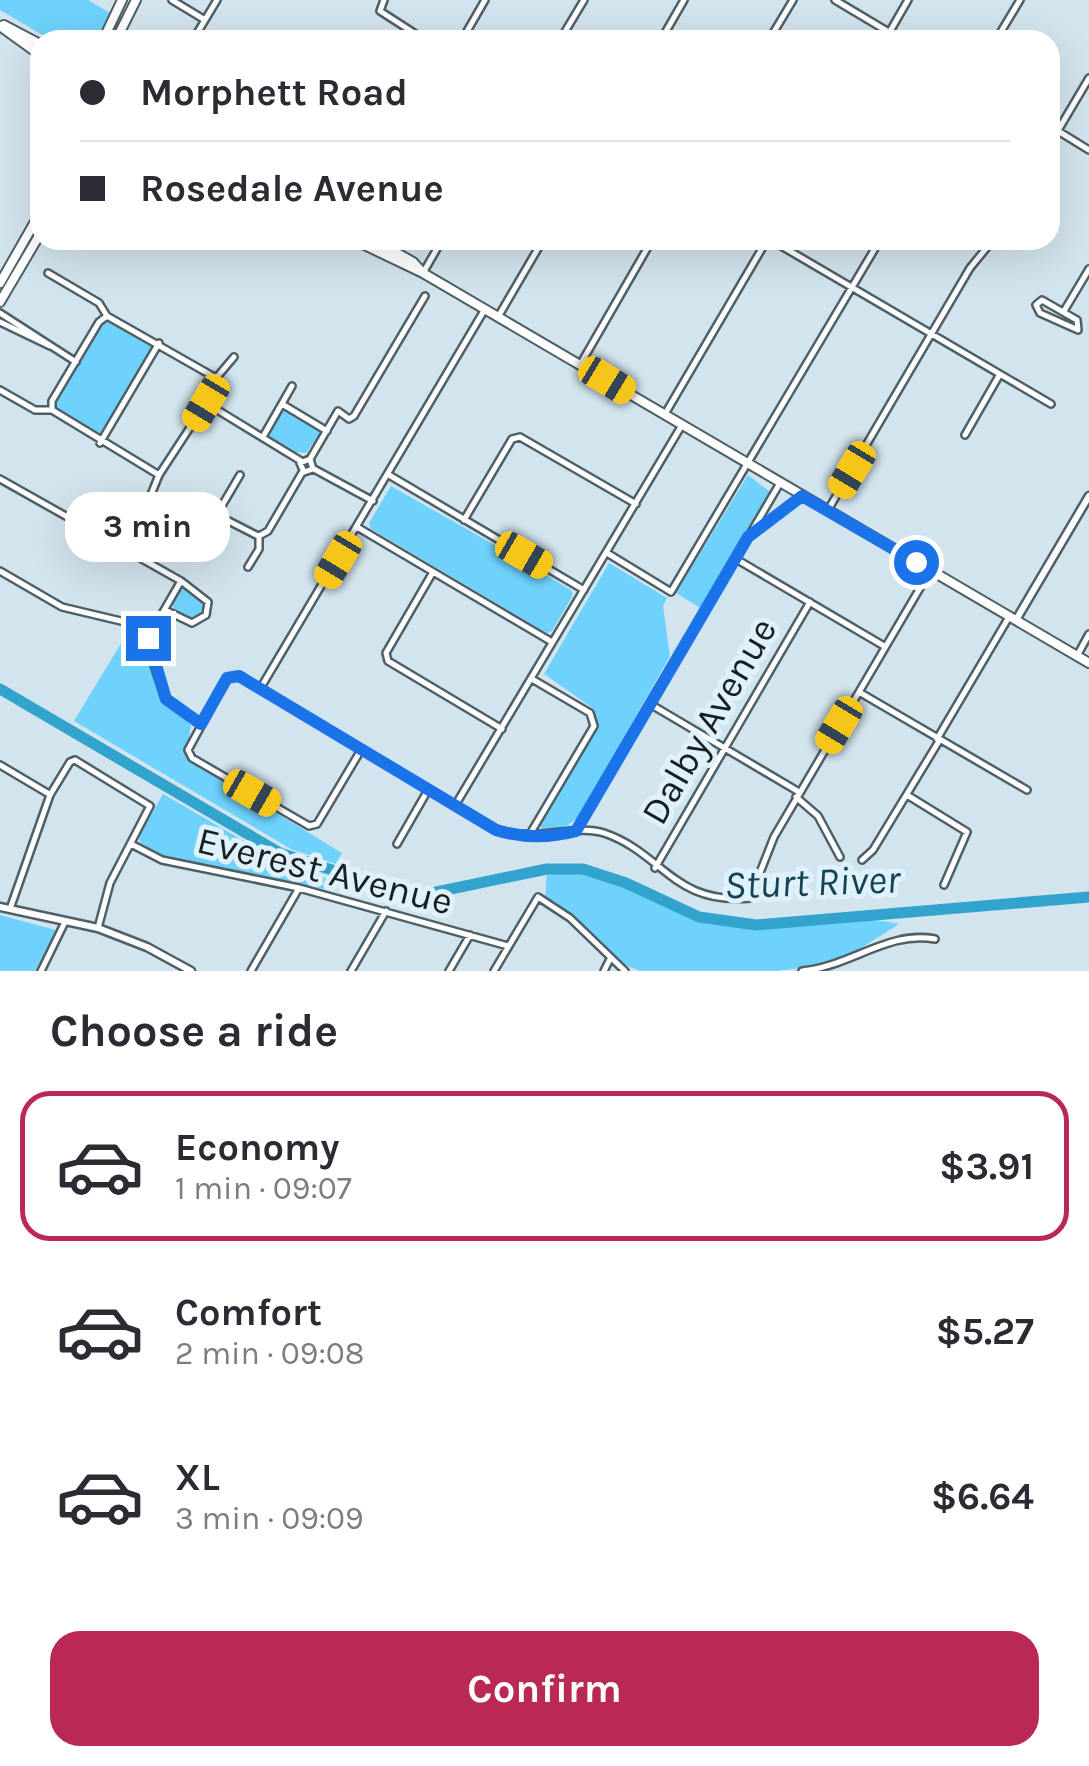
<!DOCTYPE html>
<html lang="en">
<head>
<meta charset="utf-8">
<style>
  :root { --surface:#fff; --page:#f7f7f7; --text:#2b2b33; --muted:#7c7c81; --line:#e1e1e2; --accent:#b92953 }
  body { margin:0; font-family:Karla,sans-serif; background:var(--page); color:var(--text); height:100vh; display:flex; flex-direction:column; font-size:38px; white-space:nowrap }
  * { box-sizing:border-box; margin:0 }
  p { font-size:32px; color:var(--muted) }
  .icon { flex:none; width:55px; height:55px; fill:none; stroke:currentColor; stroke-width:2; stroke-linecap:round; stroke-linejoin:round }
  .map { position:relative; height:971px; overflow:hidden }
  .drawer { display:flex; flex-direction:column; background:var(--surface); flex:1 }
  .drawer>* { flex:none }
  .banner { position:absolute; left:30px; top:30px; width:1030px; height:220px; border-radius:30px; box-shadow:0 10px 40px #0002; display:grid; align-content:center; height:220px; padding:0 50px; background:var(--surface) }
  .end { position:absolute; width:45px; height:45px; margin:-22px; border:12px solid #1a73e8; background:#fff; box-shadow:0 0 0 5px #fff }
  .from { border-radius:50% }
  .bubble { position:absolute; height:70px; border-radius:30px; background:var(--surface); box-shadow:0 10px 40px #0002; font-size:32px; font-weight:700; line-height:70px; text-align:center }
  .car { position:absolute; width:30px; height:60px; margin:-30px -15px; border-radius:12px; box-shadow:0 0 8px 2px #0007; background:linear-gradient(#f5c518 24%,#345 0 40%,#f5c518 0 76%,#345 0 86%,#f5c518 0) }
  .banner b { display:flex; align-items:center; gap:35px; height:95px; font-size:38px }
  .banner b+b { border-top:2px solid var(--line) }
  .banner i { width:25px; height:25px; background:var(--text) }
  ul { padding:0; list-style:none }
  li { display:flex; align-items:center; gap:30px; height:150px; margin:0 20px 15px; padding:0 30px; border:5px solid transparent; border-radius:30px }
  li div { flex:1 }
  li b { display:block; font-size:38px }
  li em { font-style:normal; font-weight:700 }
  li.on { border-color:var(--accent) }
  li>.icon { width:90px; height:90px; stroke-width:1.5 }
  h2 { padding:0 50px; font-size:45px; line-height:120px }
  .button { display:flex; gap:20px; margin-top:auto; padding:20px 50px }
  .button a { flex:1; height:115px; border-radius:30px; background:var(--accent); color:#fff; font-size:40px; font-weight:700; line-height:115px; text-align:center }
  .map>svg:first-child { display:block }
</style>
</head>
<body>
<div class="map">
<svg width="1089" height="971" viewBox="0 0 1089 971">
  <rect width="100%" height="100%" fill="#d2e4ed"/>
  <!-- green -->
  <path fill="#6ed2fc" d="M0 0H88L110 13 99 40H51L0 10Z
    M110 320 155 346 101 438 54 407 100 327Z
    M283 408 322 431 306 453 296 452 267 435Z
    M748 475 770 492 702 609 676 593Z
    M391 486 500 548 496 556 516 568 521 560 571 590 573 595 552 631 547 633 371 529 369 523Z
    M609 563 667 598 663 606 670 656 578 818 560 830H542L540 825 598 725 591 707 544 674Z
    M173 604a15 15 0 1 1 30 0a15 15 0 1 1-30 0Z
    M129 630 144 641 162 701 191 725 186 758 342 853 336 864 291 849 74 721Z
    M163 794 282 863 328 879 324 889 160 855 140 843 139 836Z
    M547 869C624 870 658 914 722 923 781 932 840 910 899 924L836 964 776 971H640L610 959 545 898Z
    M0 915 56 930 35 971H0Z"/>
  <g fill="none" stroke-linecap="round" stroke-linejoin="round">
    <!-- river -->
    <path stroke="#31a3cd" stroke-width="11" d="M0 689 280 853 390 889 427 894 547 869H583L626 883 699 917 756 925 1089 897"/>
    <!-- minor casing -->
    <g stroke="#4f5f66" stroke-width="10">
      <path id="minor" d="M172 0 205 20
        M384 0 380 11 425 40
        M835 0 902 40
        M193 40 217 0
        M462 40 485 0
        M560 40 584 0
        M661 40 684 0
        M769 40 793 0
        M885 40 908 0
        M996 40 1020 0
        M1050 126 1089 150
        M1050 144 1089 78
        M771 240 1051 404
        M48 273 99 303 107 316
        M423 273 442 240
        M1042 300 1077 320 1078 330 1040 313 1036 305Z
        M1064 311 1089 269
        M0 313 76 362
        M107 316 216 378 206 403 159 475 52 410V401L99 322Z
        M498 317 543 240
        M0 322 50 346
        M580 365 652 240
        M217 377 234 357
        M0 390 35 410H51
        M206 403 301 461
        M282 404 327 431
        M665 414 767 240
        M264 435 292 386
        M965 435 1000 374
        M100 443 159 343
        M310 459 313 469 304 472 300 463 310 459 338 411 349 419 354 416 425 296
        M314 469 373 501
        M389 475 584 590
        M0 479 181 581 208 602 206 615 192 623 165 610
        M146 507 159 475
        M828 510 970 268 993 240
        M217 515 258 536
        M464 520 512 439 520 437 636 504
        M357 527 552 642
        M751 535 802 496
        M203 538 240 475
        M607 553 671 592 880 240
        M736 559 884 646
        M248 567 259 549V536L268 531 303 471
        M0 571 62 607 125 622 143 632 165 699 201 724
        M433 572 386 653 388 661 502 729
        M148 638 181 581
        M1077 656 1089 634
        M260 689 485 309
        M859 692 1027 790
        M650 704 799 792
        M937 739 1009 617
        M361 750 317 824 309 826 192 758 188 750 227 678 239 676 496 829C536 844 574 823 604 833 663 853 673 905 750 898L774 837 930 571
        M0 765 49 794
        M907 795 967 832 944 885
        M796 797 818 816 840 857
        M456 804 682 425
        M576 831 780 483
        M530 834 594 726 590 713 532 679
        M131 844 162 860 299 888 508 946
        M397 844 428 790
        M862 860 873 850 939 741
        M655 868 810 602
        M10 909 50 795 70 762 75 760 150 806 110 883 98 928
        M41 971 65 922
        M251 971 299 888
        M351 971 386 911
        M449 971 470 935
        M494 971 538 897 570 918 625 971
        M604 971 610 959
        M802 971C849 967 889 930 935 939"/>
    </g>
    <!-- tertiary casing -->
    <g stroke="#4f5f66" stroke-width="11">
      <path id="tertiary" d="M1016 620 1089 496
        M0 907 98 928 147 947 191 971"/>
    </g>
    <!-- secondary casing -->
    <g stroke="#4f5f66" stroke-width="12">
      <path id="secondary" d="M4 25 40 44
        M0 26 40 55
        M103 40 122 0
        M116 40 136 0
        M354 240 423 273 1089 663
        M374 240 413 262 423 273
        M0 283 40 213
        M0 302 40 234"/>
    </g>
    <!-- minor -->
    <use href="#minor" stroke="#fff" stroke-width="5"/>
    <!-- tertiary -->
    <use href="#tertiary" stroke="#fff" stroke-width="6"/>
    <!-- secondary -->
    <use href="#secondary" stroke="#fff" stroke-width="8"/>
  </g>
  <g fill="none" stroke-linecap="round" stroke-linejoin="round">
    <!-- route -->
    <path stroke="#1a73e8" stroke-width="12" d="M148 638 166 699 201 724 227 678 239 676 496 830C522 838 550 838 576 831L748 537 802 496 916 562"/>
  </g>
  <g text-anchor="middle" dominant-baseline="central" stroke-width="10" stroke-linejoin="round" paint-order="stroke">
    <!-- street labels -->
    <g font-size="38" fill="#181f22" stroke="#dff1fa">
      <text transform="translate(709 721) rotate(-60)">Dalby Avenue</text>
      <text transform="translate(325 871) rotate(14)">Everest Avenue</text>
    </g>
    <!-- water labels -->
    <g font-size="40" font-style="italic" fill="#154356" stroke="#dff1fa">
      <text transform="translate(812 882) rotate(-2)">Sturt River</text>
    </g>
  </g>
</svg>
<i class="end from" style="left:916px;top:562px"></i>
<i class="end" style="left:148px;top:638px"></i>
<div class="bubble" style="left:65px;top:492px;width:165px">3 min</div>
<i class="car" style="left:607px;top:380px;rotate:121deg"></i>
<i class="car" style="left:206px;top:403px;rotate:211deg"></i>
<i class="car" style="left:852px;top:470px;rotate:211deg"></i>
<i class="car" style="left:524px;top:555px;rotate:120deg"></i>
<i class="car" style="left:338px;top:560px;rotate:211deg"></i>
<i class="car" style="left:839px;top:725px;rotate:211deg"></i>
<i class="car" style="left:252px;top:793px;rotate:120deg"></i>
<div class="banner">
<b><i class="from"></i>Morphett Road</b>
<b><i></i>Rosedale Avenue</b>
</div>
</div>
<section class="drawer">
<h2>Choose a ride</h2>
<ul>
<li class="on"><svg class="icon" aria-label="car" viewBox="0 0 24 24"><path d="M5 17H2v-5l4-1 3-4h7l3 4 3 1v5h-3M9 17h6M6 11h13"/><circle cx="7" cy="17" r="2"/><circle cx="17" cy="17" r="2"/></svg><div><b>Economy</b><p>1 min · 09:07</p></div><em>$3.91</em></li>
<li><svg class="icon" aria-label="car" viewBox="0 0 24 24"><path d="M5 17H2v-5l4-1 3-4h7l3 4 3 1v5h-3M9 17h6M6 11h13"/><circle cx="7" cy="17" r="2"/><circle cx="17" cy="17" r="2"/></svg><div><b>Comfort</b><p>2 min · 09:08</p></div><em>$5.27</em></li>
<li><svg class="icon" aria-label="car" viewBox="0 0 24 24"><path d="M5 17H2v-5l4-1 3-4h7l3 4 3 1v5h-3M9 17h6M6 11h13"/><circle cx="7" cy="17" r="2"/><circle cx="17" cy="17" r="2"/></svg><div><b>XL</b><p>3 min · 09:09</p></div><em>$6.64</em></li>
</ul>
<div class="button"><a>Confirm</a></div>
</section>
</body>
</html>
